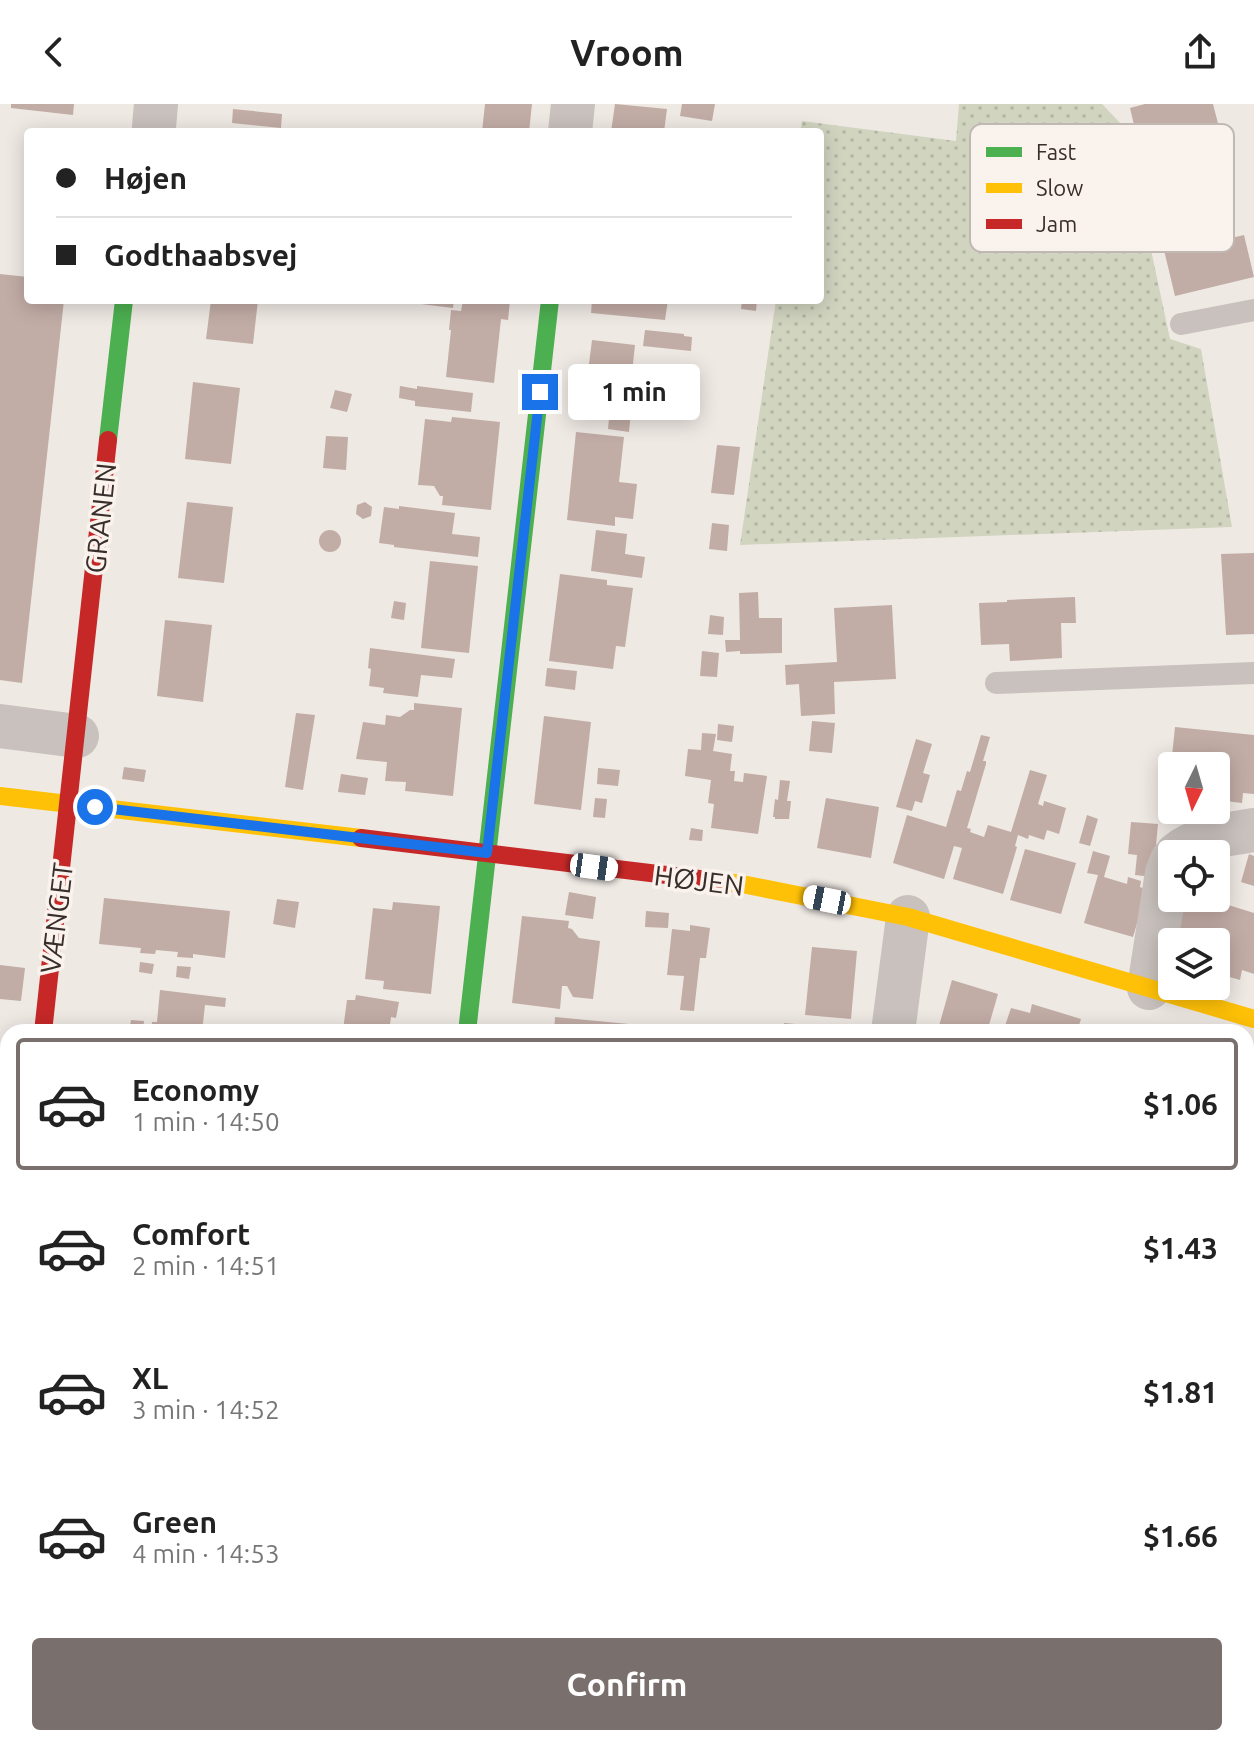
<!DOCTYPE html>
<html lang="en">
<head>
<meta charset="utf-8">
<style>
  :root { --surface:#fff; --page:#f6f6f6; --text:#222; --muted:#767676; --line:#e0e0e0; --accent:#796f6c }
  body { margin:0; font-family:Ubuntu,sans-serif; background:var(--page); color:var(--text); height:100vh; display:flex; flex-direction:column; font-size:30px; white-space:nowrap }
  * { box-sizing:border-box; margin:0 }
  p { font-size:26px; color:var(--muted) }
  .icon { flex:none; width:44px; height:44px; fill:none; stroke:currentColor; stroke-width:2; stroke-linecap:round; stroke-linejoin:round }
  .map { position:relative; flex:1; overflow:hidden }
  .details { position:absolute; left:0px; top:920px; width:1254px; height:722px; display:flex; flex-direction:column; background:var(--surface); border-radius:24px 24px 0 0; box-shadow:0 4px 20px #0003 }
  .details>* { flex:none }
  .hud { position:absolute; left:24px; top:24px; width:800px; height:176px; border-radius:8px; box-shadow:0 4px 20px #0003; display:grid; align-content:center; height:176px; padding:0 32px; background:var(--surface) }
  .needle { width:52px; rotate:185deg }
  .fabs { position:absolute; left:1158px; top:648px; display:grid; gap:16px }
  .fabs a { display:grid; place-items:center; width:72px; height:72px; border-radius:8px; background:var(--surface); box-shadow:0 4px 20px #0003; font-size:40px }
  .end { position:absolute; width:36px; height:36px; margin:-18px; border:10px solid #1a73e8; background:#fff; box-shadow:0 0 0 4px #fff }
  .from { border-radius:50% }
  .bubble { position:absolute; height:56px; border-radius:8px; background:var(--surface); box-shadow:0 4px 20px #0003; font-size:26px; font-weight:700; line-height:56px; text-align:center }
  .car { position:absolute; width:24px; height:48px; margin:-24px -12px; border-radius:10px; box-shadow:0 0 6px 2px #0007; background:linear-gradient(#fff 24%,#345 0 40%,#fff 0 76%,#345 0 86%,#fff 0) }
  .hud b { display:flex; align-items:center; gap:28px; height:76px; font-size:30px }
  .hud b+b { border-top:2px solid var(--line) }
  .hud i { width:20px; height:20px; background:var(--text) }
  ul { padding:14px 0 0; list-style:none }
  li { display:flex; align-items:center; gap:24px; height:132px; margin:0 16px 12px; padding:0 16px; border:4px solid transparent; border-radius:8px }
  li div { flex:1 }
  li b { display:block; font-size:30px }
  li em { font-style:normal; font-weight:700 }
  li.selected { border-color:var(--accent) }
  li>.icon { width:72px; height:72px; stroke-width:1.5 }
  .button { display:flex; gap:16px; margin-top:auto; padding:16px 32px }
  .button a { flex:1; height:92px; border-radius:8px; background:var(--accent); color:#fff; font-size:32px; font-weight:700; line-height:92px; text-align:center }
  header { display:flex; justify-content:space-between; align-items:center; height:104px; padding:0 32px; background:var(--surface); font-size:36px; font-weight:700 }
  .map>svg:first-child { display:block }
</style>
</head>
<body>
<header><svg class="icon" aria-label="back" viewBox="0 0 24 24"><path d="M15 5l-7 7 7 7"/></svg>Vroom<svg class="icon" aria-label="share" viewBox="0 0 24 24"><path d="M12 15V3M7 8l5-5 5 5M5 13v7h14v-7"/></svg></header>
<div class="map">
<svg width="1254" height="1641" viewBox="0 0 1254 1641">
  <defs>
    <pattern id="grass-dots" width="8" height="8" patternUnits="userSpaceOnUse" patternTransform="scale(2)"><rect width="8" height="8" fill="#d1d4bf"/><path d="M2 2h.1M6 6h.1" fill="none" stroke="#b4b6a4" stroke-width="1.8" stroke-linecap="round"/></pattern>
  </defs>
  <rect width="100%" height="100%" fill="#efe9e4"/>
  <!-- grass -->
  <path fill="url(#grass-dots)" d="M959 0H1102L1125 24 1170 235 1201 245 1232 423 740 441 776 196H820V28H800L802 17 956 37Z"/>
  <!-- building -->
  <path fill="#c2aca6" d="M11 0H74L73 11 11 4Z
    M485 0H532L529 28H482Z
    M615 0 667 5 664 28H611Z
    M682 0H715L712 17 680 12Z
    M1145 0H1213L1220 27 1182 37 1207 140 1244 131 1254 173 1175 192 1130 4Z
    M233 5 282 10 281 24 232 19Z
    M0 170 28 173V196H64L22 579 0 576Z
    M211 196H258L253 240 206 235Z
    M413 196H454L453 204 413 199Z
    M463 196H510L508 216 501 215 494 279 446 273 451 226H449L451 206 461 207Z
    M592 196H668L665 216 591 209Z
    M742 196H757L756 207 741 205Z
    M645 226 684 230V232L692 233 691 247 643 242Z
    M592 236 635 241 628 306 631 307 629 328 608 325 610 303 591 302 592 285 586 284Z
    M193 278 240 284 231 360 185 355Z
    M400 282 417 285V282L473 289 471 308 415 302V297L399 294Z
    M335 286 352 290 347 308 330 304Z
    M452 313 500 318 491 406 442 401 443 392H440L434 382 418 381 425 315 451 318Z
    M576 328 624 333 619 378 637 380 633 415 615 413V422L567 416Z
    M326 332 348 333 346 366 323 364Z
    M717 341 740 343 734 391 711 389Z
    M187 398 233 403 224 479 178 474Z
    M365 398 372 403 371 412 363 415 356 410 357 401Z
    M399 402 455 409 452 430 480 433 478 453 394 443V441L379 439 384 403 399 405Z
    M712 419 729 421 727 447 709 445Z
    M596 426 627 430 625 450 645 453 642 474 591 467Z
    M319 437a11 11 0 1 1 22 0a11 11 0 1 1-22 0Z
    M1254 449V530L1226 531 1221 450Z
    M430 457 478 462 469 549 421 544Z
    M560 470 607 476V481L633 484 625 543 616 542 613 565 549 557Z
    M758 488 759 514H782V549L740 550V547L726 548 725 536H740L739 489Z
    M1075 493 1076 519H1061L1062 554 1010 557 1009 540 981 541 979 499 1007 498V496Z
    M394 497 406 499 404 516 391 514Z
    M892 501 896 575 834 578 835 610 801 612 799 580 786 581 785 561 837 558 834 504Z
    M710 511 724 513 723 531 708 530Z
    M165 516 212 521 203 598 157 592Z
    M370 544 455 555 452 574 421 571 418 593 383 589 384 584 369 582 371 565 368 564Z
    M702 547 719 549 717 573 700 572Z
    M547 564 577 567 575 586 545 582Z
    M414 599 462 604 453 692 405 687 406 678 385 677 387 658 356 655 363 618 385 621 386 611 400 613 410 606H414Z
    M296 609 315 611 303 686 285 683Z
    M544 612 591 618 581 706 534 700Z
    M812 617 835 619 832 649 809 647Z
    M718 620 734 622 732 638 717 636Z
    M1175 623 1254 631V690L1243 689 1242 699 1216 696V662H1171Z
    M702 629 716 630 713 647 732 650 730 667H735L734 677 743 678 744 669 767 672 758 730 711 724 714 700 708 699 711 676 685 672 688 645 701 646Z
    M981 631 990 633 983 657H986V660L967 724 971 725 970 728 984 733 988 721 1011 728 1030 666 1047 671 1038 700 1043 702 1044 697 1066 704 1059 730 1047 726 1044 736 1029 731 1028 735 1018 731 1015 742 1017 743 1003 790 953 775 962 744 954 742 944 775 893 759 907 711 946 723 957 686 961 687 967 667 970 668Z
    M916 635 932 640 923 669 930 671 922 699 915 697 912 707 896 703Z
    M124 663 146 666 144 678 122 675Z
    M598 664 620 666 618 682 597 680Z
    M341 670 368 674 365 691 338 688Z
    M780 676 790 677 787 697H791L789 715H775V713H773L775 695 778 696Z
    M595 694 607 695 605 714 593 713Z
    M826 694 879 703 871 754 817 744Z
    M1087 711 1098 715 1090 742 1079 739Z
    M1131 718 1158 720 1153 773 1135 771 1137 751 1128 750Z
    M691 724 703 726 702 737 689 736Z
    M1025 745 1076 759 1061 810 1010 796Z
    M1093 747 1110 752 1104 773 1127 780 1128 773 1141 777 1140 783 1147 786 1133 833 1084 819 1098 771 1087 769Z
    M1249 750 1254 752V782L1241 778Z
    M569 788 596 793 593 815 565 811Z
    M104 794 230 807 225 854 193 850V854L177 853 178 848 156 846 155 850 140 849 141 844 99 840Z
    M1187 794H1206L1254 809V870L1242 866 1240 876 1216 869V838H1174Z
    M277 795 299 798 295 824 273 820Z
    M393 798 440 802 431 890 383 885 384 877 365 875 373 804 392 806Z
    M646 807 669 809 668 824 645 823Z
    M522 812 569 817 568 824 572 825 579 834 600 837 593 895 573 893 567 882H562L560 905 512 899Z
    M690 821 710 824 706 854H700L694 907 680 906 684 872 667 871 672 825 690 827Z
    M812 843 857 847 851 915 805 911Z
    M140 858 154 860 152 870 139 868Z
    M0 861 25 864 21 897 0 895Z
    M177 862 191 863 189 875 176 873Z
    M952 876 998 890 987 928H960L939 922Z
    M160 886 226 894 225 903 205 901 202 928H151L152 918H157Z
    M356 891 399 898 396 914 391 913 389 928 343 926 347 896H355Z
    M1032 900 1081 915 1077 928H1003L1011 904 1030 909Z
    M555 913 629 920 628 928H554Z
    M131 916 144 917 143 928H129Z
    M784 919 819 922 818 928H783Z
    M291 1634H345L344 1641H290Z
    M430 1634 470 1639V1641H429Z
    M488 1634H539L538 1641H488Z
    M747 1634H769V1641H726V1637L746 1639Z
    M1036 1634H1061V1641H1036Z
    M1129 1634H1180V1640L1130 1641Z"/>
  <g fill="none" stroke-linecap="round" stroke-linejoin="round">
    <!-- lane -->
    <path stroke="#c8c1bd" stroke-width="22" d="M1181 220 1254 206
      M996 579 1254 569"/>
    <!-- street -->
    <path stroke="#c8c1bd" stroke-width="44" d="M154 23 156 0
      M570 28 573 0
      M0 622 77 632
      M1177 750C1199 732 1227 731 1254 726
      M1149 884 1167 769 1172 756
      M893 928 908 813
      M1246 1120 1254 1103
      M0 1306 8 1236
      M1227 1634V1641
      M387 1641 388 1634
      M815 1641V1634"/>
    <!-- fast -->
    <path stroke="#4caf50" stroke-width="18" d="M108 336 124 196
      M467 928 550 196"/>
    <!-- slow -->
    <path stroke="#ffc107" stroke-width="18" d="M0 692 361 734
      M716 777 742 780 908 813 1254 915"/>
    <!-- jam -->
    <path stroke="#c62828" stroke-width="18" d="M361 734 716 777
      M43 928 108 336"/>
  </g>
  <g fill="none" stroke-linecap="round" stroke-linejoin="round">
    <!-- route -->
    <path stroke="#1a73e8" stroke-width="10" d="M95 703 487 749 540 288"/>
  </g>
  <g text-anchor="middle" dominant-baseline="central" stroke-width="7" stroke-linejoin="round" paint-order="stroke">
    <!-- street labels -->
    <g font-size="28" fill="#392e2b" stroke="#faf3ed">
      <text transform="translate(100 414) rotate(-84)">GRANEN</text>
      <text transform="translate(699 776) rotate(7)">HØJEN</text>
      <text transform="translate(56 814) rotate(-83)">VÆNGET</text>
    </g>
  </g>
  <!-- legend -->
  <rect x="970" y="20" width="264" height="128" rx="12" fill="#faf3ed" stroke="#c0b8b3" stroke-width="2"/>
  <rect x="986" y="43" width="36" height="10" fill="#4caf50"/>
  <rect x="986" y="79" width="36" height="10" fill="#ffc107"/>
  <rect x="986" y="115" width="36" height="10" fill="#c62828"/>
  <g font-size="22" fill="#392e2b">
    <text x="1036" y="56">Fast</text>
    <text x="1036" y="92">Slow</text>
    <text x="1036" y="128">Jam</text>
  </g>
</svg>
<div class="fabs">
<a><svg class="needle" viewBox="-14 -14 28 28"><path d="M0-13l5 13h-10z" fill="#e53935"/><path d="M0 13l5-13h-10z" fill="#767676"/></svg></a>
<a><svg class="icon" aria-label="locate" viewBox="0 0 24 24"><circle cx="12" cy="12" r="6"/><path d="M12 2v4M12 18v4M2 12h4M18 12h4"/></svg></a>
<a><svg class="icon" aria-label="layers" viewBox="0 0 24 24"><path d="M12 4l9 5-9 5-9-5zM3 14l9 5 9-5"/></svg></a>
</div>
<i class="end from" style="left:95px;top:703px"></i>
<i class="end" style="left:540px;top:288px"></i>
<div class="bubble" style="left:568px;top:260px;width:132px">1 min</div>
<i class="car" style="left:594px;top:763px;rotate:98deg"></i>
<i class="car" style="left:827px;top:796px;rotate:281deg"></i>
<div class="hud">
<b><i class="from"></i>Højen</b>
<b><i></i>Godthaabsvej</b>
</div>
<section class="details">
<ul>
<li class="selected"><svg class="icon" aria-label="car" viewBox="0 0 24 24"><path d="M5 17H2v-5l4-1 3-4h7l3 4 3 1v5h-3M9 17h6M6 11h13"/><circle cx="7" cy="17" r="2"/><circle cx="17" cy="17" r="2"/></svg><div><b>Economy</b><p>1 min · 14:50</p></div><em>$1.06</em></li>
<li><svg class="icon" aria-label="car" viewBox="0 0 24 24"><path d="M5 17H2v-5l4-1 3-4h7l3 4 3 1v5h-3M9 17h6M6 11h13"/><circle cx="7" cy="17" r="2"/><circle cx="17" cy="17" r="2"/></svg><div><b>Comfort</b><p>2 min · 14:51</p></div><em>$1.43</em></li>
<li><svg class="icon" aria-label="car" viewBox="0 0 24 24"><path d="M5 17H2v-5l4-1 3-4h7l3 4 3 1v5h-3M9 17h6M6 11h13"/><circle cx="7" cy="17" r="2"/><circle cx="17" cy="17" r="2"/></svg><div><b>XL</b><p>3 min · 14:52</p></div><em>$1.81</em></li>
<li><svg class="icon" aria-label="car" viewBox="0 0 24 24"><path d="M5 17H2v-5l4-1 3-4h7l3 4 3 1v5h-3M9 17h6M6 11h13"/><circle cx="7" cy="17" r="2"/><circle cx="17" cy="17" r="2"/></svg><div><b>Green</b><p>4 min · 14:53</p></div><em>$1.66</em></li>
</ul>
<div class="button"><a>Confirm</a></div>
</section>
</div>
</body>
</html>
